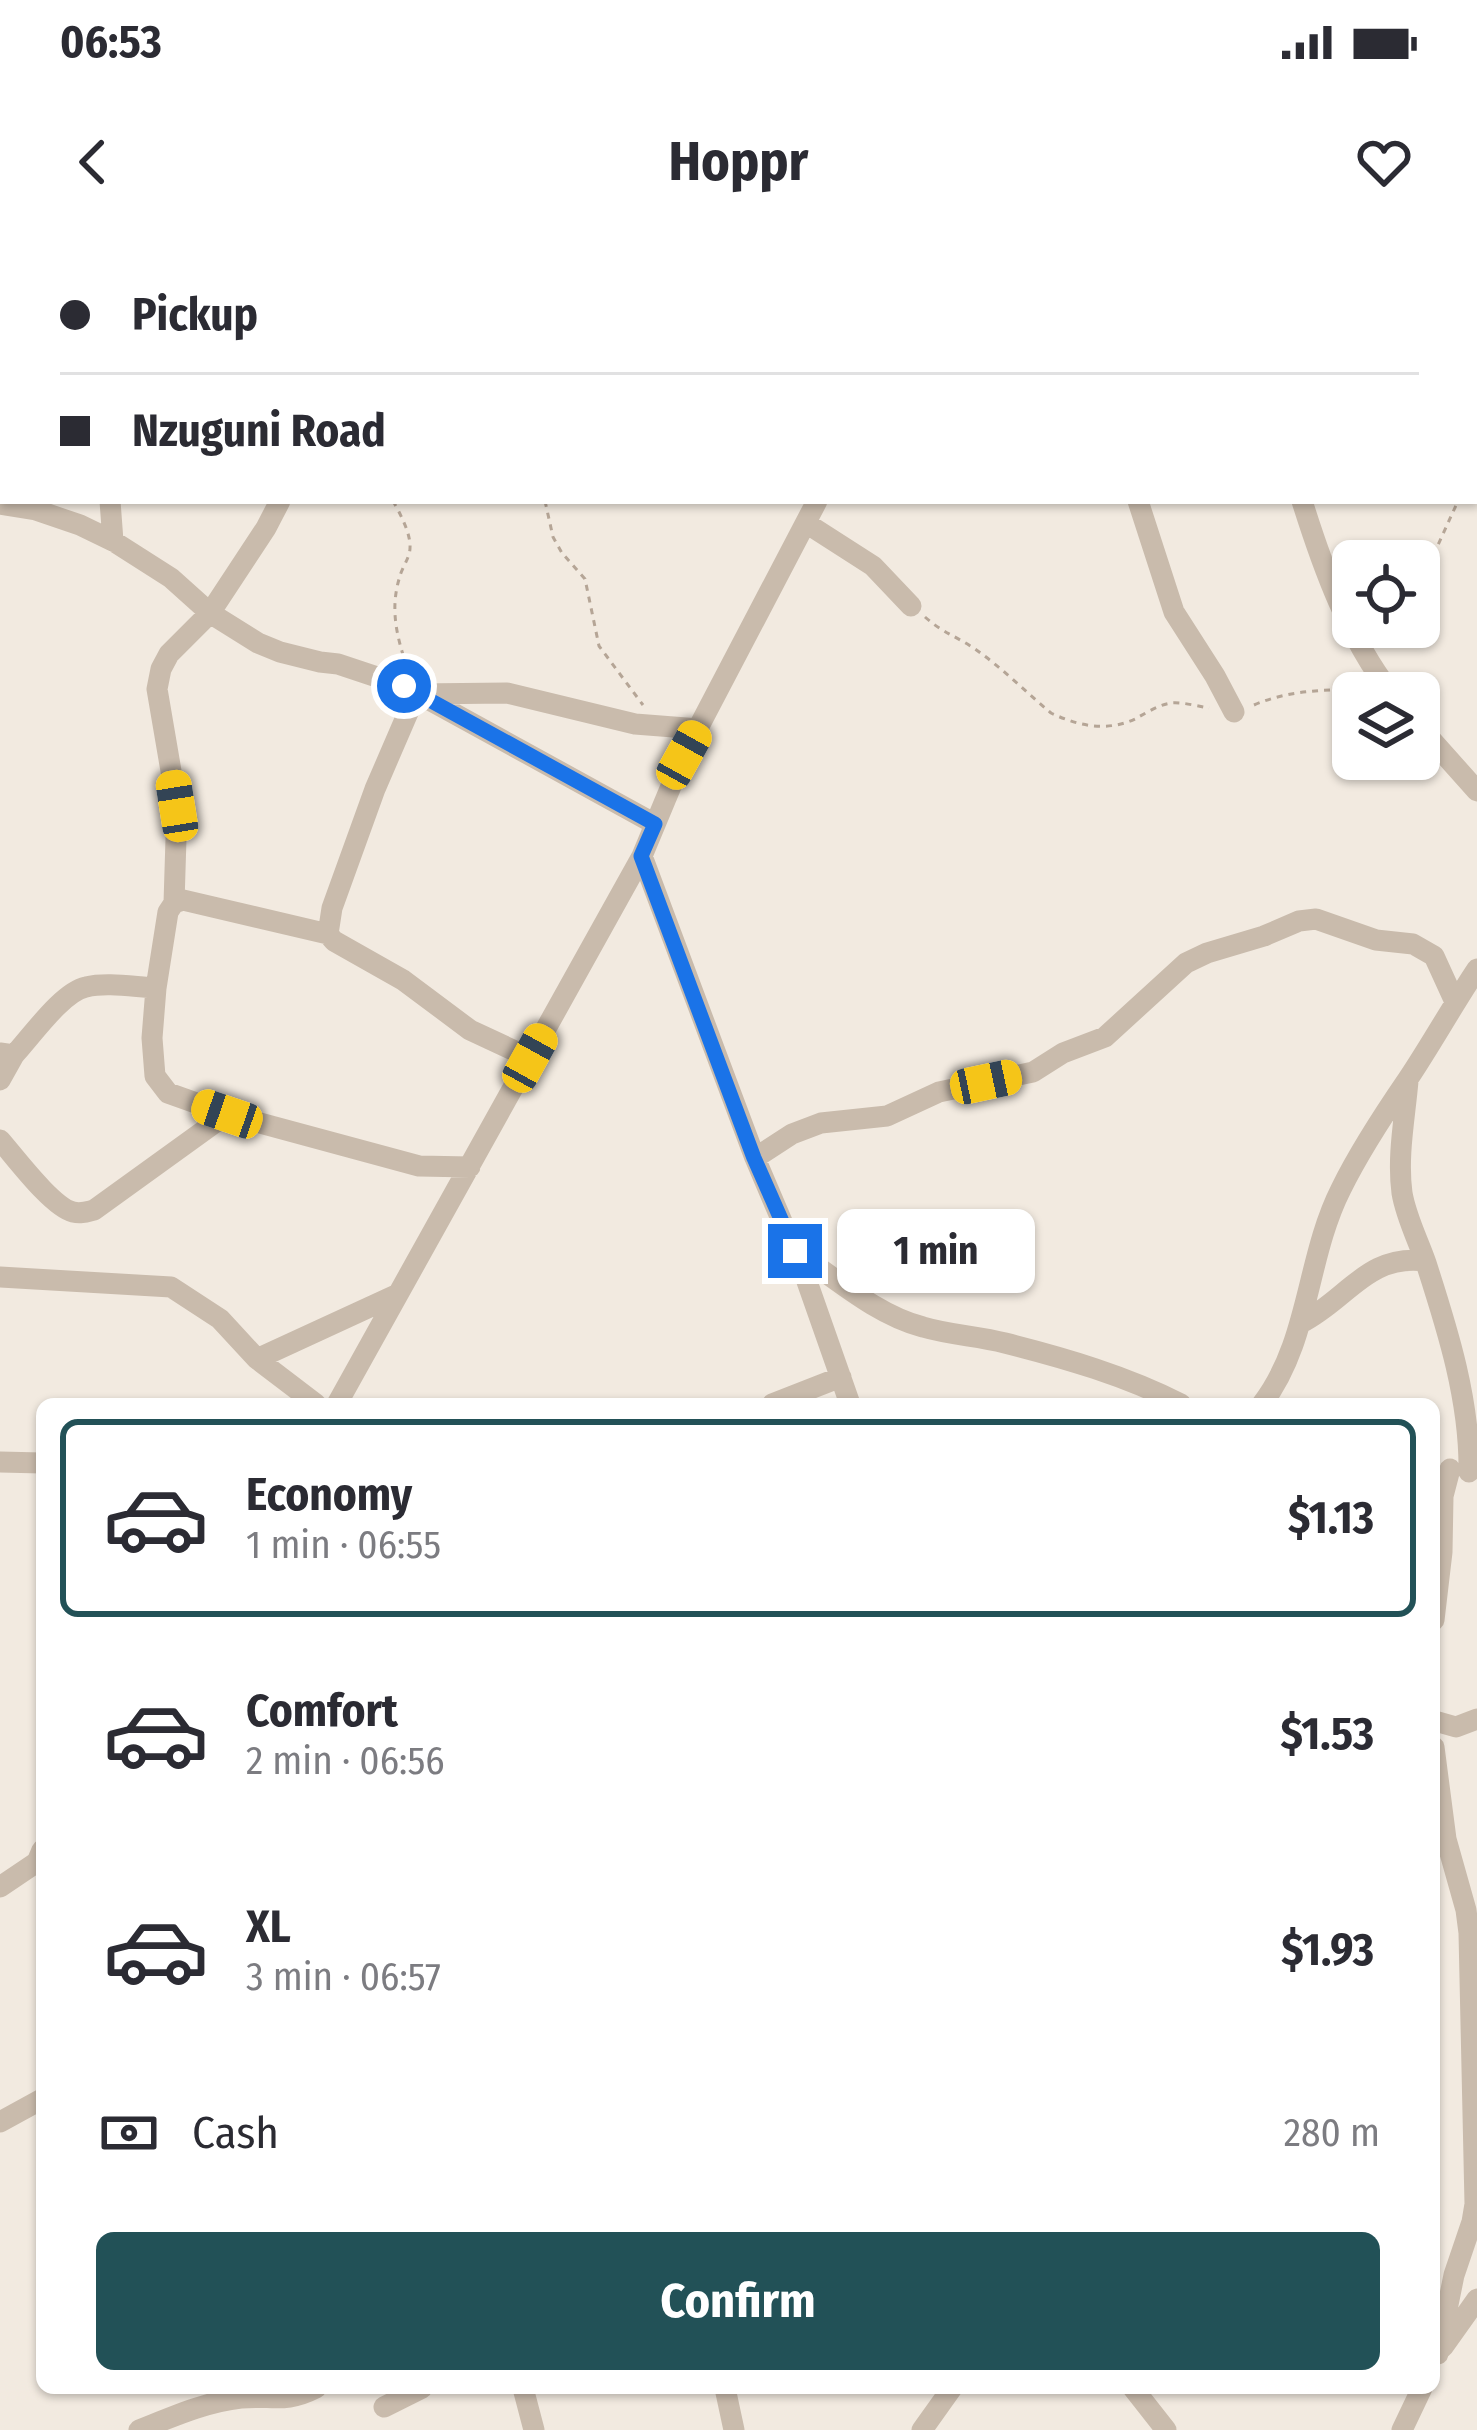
<!DOCTYPE html>
<html lang="en">
<head>
<meta charset="utf-8">
<style>
  :root { --surface:#fff; --page:#f2f2f3; --text:#2b2b33; --muted:#7c7c81; --line:#e1e1e2; --accent:#225157 }
  body { margin:0; font-family:"Fira Sans Condensed",sans-serif; background:var(--page); color:var(--text); height:100vh; display:flex; flex-direction:column; font-size:45px; white-space:nowrap }
  * { box-sizing:border-box; margin:0 }
  p { font-size:39px; color:var(--muted) }
  .icon { flex:none; width:66px; height:66px; fill:none; stroke:currentColor; stroke-width:2; stroke-linecap:round; stroke-linejoin:round }
  .map { position:relative; flex:1; overflow:hidden }
  .panel { position:absolute; left:36px; top:1158px; width:1404px; height:996px; display:flex; flex-direction:column; background:var(--surface); border-radius:18px; box-shadow:0 3px 9px #0004 }
  .panel>* { flex:none }
  .top-card { position:absolute; left:0px; top:0px; width:1479px; height:264px; box-shadow:0 3px 9px #0004; display:grid; align-content:center; height:264px; padding:0 60px; background:var(--surface) }
  .tools { position:absolute; left:1332px; top:300px; display:grid; gap:24px }
  .tools a { display:grid; place-items:center; width:108px; height:108px; border-radius:18px; background:var(--surface); box-shadow:0 3px 9px #0004; font-size:60px }
  .end { position:absolute; width:54px; height:54px; margin:-27px; border:15px solid #1a73e8; background:#fff; box-shadow:0 0 0 6px #fff }
  .from { border-radius:50% }
  .bubble { position:absolute; height:84px; border-radius:18px; background:var(--surface); box-shadow:0 3px 9px #0004; font-size:39px; font-weight:700; line-height:84px; text-align:center }
  .car { position:absolute; width:36px; height:72px; margin:-36px -18px; border-radius:15px; box-shadow:0 0 9px 3px #0007; background:linear-gradient(#f5c518 24%,#345 0 40%,#f5c518 0 76%,#345 0 86%,#f5c518 0) }
  .top-card b { display:flex; align-items:center; gap:42px; height:114px; font-size:45px }
  .top-card b+b { border-top:3px solid var(--line) }
  .top-card i { width:30px; height:30px; background:var(--text) }
  ul { padding:21px 0 0; list-style:none }
  li { display:flex; align-items:center; gap:36px; height:198px; margin:0 24px 18px; padding:0 36px; border:6px solid transparent; border-radius:18px }
  li div { flex:1 }
  li b { display:block; font-size:45px }
  li em { font-style:normal; font-weight:700 }
  li.current { border-color:var(--accent) }
  li>.icon { width:108px; height:108px; stroke-width:1.5 }
  .pay { display:flex; align-items:center; gap:30px; height:132px; padding:0 60px; font-size:45px }
  .pay p { margin-inline-start:auto }
  .cta { display:flex; gap:24px; margin-top:auto; padding:24px 60px }
  .cta a { flex:1; height:138px; border-radius:18px; background:var(--accent); color:#fff; font-size:48px; font-weight:700; line-height:138px; text-align:center }
  .status { display:flex; justify-content:space-between; align-items:center; height:84px; padding:0 60px; background:var(--surface); direction:ltr }
  .status svg { height:33px; fill:currentColor }
  header { display:flex; justify-content:space-between; align-items:center; height:156px; padding:0 60px; background:var(--surface); font-size:54px; font-weight:700 }
  .map>svg:first-child { display:block }
</style>
</head>
<body>
<div class="status"><b>06:53</b><svg viewBox="0 0 49 12"><path d="M0 12V9h3v3zM5 12V6h3v6zM10 12V3h3v9zM15 12V0h3v12zM26 1h20v11H26zM47 4h2v5h-2z"/></svg></div>
<header><svg class="icon" aria-label="back" viewBox="0 0 24 24"><path d="M15 5l-7 7 7 7"/></svg>Hoppr<svg class="icon" aria-label="heart" viewBox="0 0 24 24"><path d="M12 20l-8-8c-3-5 5-10 8-4 3-6 11-1 8 4z"/></svg></header>
<div class="map">
<svg width="1477" height="2190" viewBox="0 0 1477 2190">
  <rect width="100%" height="100%" fill="#f2eae0"/>
  <g fill="none" stroke-linecap="round" stroke-linejoin="round">
    <!-- path -->
    <path stroke="#b5a596" stroke-width="3" stroke-dasharray="6 6" stroke-linecap="butt" d="M1476 69H1477
      M1476 231 1477 230
      M393 261C400 273 411 294 410 308 410 317 402 328 400 336 390 367 396 394 406 424
      M545 261 553 297 562 313 585 339 599 406 643 465
      M1419 334 1432 318 1458 261
      M925 377C943 393 956 396 975 409 1001 427 1026 452 1051 473 1078 486 1107 492 1135 479 1146 473 1158 465 1171 463 1183 462 1197 466 1209 468
      M1254 465C1289 450 1323 450 1361 449"/>
    <!-- minor -->
    <path stroke="#c9bbac" stroke-width="21" d="M694 0 701 3
      M175 3 178 0
      M356 3 357 0
      M902 3V0
      M1240 3 1241 0
      M1474 3 1475 0
      M110 261 113 301
      M1138 261 1174 372 1215 436 1234 472
      M1302 261C1323 328 1348 397 1391 453
      M0 264 36 270 80 285 113 301 171 338 210 373 258 403 280 412 320 422 338 424 404 446 655 584
      M806 283 873 326 911 366
      M416 454 375 549 332 668 328 694 334 701 403 740 470 790 530 818
      M417 454 507 453 635 484 699 489
      M1419 486 1477 551
      M642 616 755 918 804 1033 850 1164
      M174 663 177 566 157 449 161 429 169 414 210 373 266 288 280 261
      M328 694 183 660 174 663 168 672 156 748 152 798 155 836 168 853 227 874 419 926 470 927
      M0 813 14 815C31 797 62 752 86 747 107 742 134 747 156 748
      M0 840 14 815
      M1408 841C1405 877 1397 916 1402 953 1406 977 1418 1000 1426 1023 1448 1091 1470 1161 1469 1232
      M0 900C15 917 52 967 73 972 81 974 86 972 94 970L227 874
      M755 918 792 894 821 883 887 876 939 852 1033 832 1063 813 1105 797 1186 723 1207 713 1264 696 1299 681 1316 679 1376 700 1413 704 1434 716 1455 762
      M795 1011C834 1037 876 1075 923 1087 950 1095 978 1096 1005 1103 1065 1118 1126 1136 1181 1164
      M0 1037 171 1047 220 1079 257 1119 398 1054
      M1301 1083C1348 1059 1367 1014 1425 1021
      M257 1119 316 1164
      M337 1164 642 616 684 515 817 261
      M772 1164 841 1137
      M1262 1164C1310 1101 1306 1018 1341 949 1360 910 1384 874 1408 839 1432 803 1453 765 1477 729
      M0 1222 42 1223
      M1434 1380 1442 1312 1443 1256 1450 1229
      M1435 1481 1456 1487 1477 1479
      M1434 1507 1446 1599 1466 1670 1469 1693 1475 1964 1472 1982 1454 2035 1438 2114
      M0 1647 37 1622 42 1610
      M0 1882 42 1859
      M1443 2107 1477 2059
      M523 2148 534 2190
      M725 2148 734 2190
      M1133 2148 1166 2190
      M384 2167 422 2148
      M139 2190C172 2177 205 2162 241 2158 272 2155 285 2164 316 2148
      M922 2190 952 2148
      M1402 2190 1422 2148"/>
  </g>
  <g fill="none" stroke-linecap="round" stroke-linejoin="round">
    <!-- route -->
    <path stroke="#1a73e8" stroke-width="15" d="M404 446 655 584 641 616 754 918 795 1011"/>
  </g>
</svg>
<div class="tools">
<a><svg class="icon" aria-label="locate" viewBox="0 0 24 24"><circle cx="12" cy="12" r="6"/><path d="M12 2v4M12 18v4M2 12h4M18 12h4"/></svg></a>
<a><svg class="icon" aria-label="layers" viewBox="0 0 24 24"><path d="M12 4l9 5-9 5-9-5zM3 14l9 5 9-5"/></svg></a>
</div>
<i class="end from" style="left:404px;top:446px"></i>
<i class="end" style="left:795px;top:1011px"></i>
<div class="bubble" style="left:837px;top:969px;width:198px">1 min</div>
<i class="car" style="left:684px;top:515px;rotate:29deg"></i>
<i class="car" style="left:177px;top:566px;rotate:351deg"></i>
<i class="car" style="left:530px;top:818px;rotate:29deg"></i>
<i class="car" style="left:986px;top:842px;rotate:78deg"></i>
<i class="car" style="left:227px;top:874px;rotate:289deg"></i>
<div class="top-card">
<b><i class="from"></i>Pickup</b>
<b><i></i>Nzuguni Road</b>
</div>
<section class="panel">
<ul>
<li class="current"><svg class="icon" aria-label="car" viewBox="0 0 24 24"><path d="M5 17H2v-5l4-1 3-4h7l3 4 3 1v5h-3M9 17h6M6 11h13"/><circle cx="7" cy="17" r="2"/><circle cx="17" cy="17" r="2"/></svg><div><b>Economy</b><p>1 min · 06:55</p></div><em>$1.13</em></li>
<li><svg class="icon" aria-label="car" viewBox="0 0 24 24"><path d="M5 17H2v-5l4-1 3-4h7l3 4 3 1v5h-3M9 17h6M6 11h13"/><circle cx="7" cy="17" r="2"/><circle cx="17" cy="17" r="2"/></svg><div><b>Comfort</b><p>2 min · 06:56</p></div><em>$1.53</em></li>
<li><svg class="icon" aria-label="car" viewBox="0 0 24 24"><path d="M5 17H2v-5l4-1 3-4h7l3 4 3 1v5h-3M9 17h6M6 11h13"/><circle cx="7" cy="17" r="2"/><circle cx="17" cy="17" r="2"/></svg><div><b>XL</b><p>3 min · 06:57</p></div><em>$1.93</em></li>
</ul>
<div class="pay"><svg class="icon" aria-label="cash" viewBox="0 0 24 24"><path d="M3 7h18v10H3z"/><circle cx="12" cy="12" r="2"/></svg>Cash<p>280 m</p></div>
<div class="cta"><a>Confirm</a></div>
</section>
</div>
</body>
</html>
